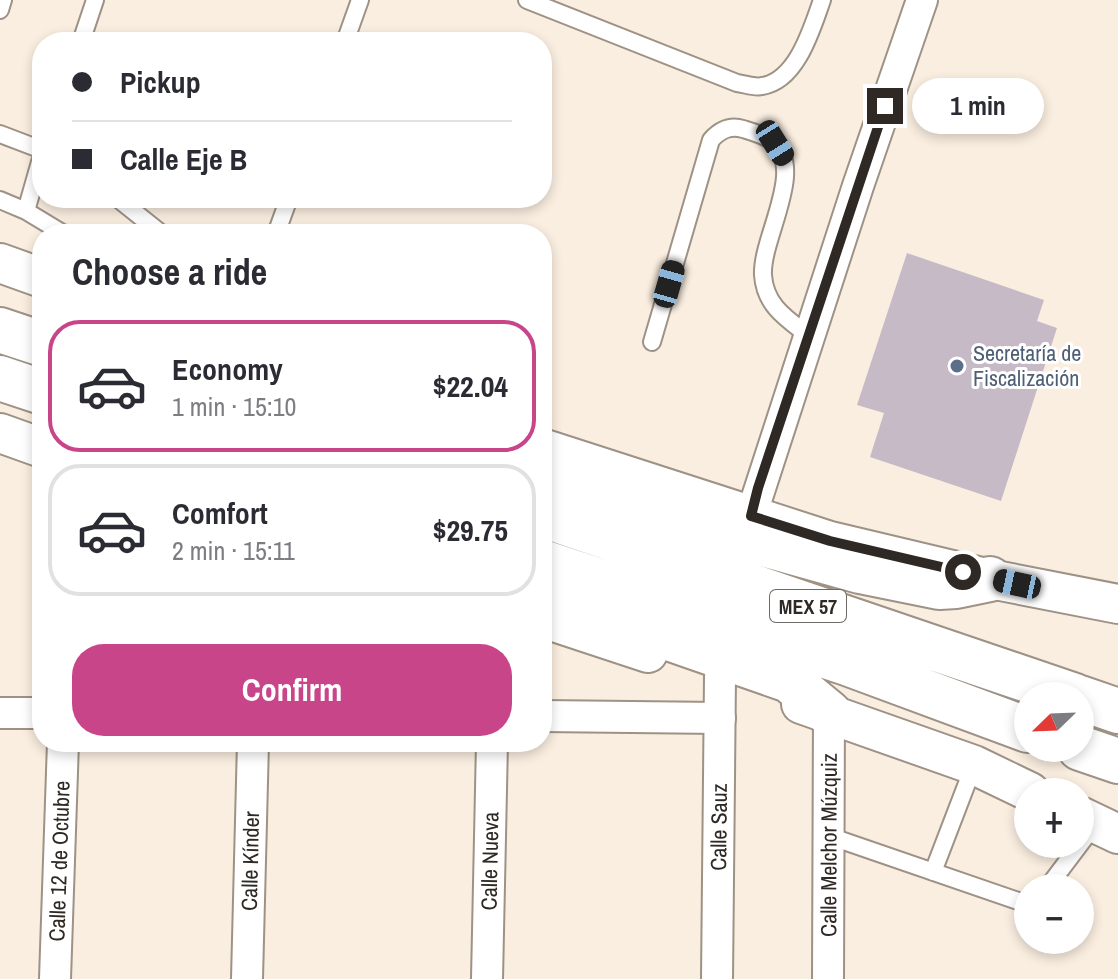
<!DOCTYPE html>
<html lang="en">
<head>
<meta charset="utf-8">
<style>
  :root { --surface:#fff; --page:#f7f7f7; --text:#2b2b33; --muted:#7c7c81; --line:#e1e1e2; --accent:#c94589 }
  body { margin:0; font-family:"Archivo Narrow",sans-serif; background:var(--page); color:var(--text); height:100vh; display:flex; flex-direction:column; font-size:30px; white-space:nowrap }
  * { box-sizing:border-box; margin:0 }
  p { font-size:26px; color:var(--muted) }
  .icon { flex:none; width:44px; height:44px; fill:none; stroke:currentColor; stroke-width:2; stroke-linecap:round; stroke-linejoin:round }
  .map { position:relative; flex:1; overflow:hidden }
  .sheet { position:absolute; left:32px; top:224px; width:520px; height:528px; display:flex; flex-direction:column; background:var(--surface); border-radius:32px; box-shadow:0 4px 12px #0003 }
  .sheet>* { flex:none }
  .top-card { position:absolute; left:32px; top:32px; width:520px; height:176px; border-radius:32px; box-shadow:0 4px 12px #0003; display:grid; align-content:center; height:176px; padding:0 40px; background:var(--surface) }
  .needle { width:52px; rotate:247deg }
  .fabs { position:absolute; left:1014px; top:682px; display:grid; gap:16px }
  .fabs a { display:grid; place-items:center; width:80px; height:80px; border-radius:50%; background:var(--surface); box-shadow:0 4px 12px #0003; font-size:40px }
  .end { position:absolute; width:36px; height:36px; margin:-18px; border:10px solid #2e2924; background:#fff; box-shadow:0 0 0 4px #fff }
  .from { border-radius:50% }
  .bubble { position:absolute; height:56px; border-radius:28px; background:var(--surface); box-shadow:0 4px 12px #0003; font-size:26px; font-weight:800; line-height:56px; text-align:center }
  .car { position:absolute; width:24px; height:48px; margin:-24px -12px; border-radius:10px; box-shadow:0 0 6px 2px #0007; background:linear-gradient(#222 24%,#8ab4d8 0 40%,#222 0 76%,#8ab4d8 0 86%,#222 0) }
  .top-card b { display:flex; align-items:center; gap:28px; height:76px; font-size:30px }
  .top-card b+b { border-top:2px solid var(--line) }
  .top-card i { width:20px; height:20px; background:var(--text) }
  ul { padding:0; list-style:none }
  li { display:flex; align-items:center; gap:24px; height:132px; margin:0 16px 12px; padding:0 24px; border:4px solid var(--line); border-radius:32px }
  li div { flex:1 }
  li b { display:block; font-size:30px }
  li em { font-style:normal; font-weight:800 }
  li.active { border-color:var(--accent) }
  li>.icon { width:72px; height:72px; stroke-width:1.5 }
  h2 { padding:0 40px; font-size:36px; line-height:96px }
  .action { display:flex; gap:16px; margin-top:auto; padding:16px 40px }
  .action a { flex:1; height:92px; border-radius:32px; background:var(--accent); color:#fff; font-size:32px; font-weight:800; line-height:92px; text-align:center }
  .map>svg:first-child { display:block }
</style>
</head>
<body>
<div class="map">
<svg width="1118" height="979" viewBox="0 0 1118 979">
  <rect width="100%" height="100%" fill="#faeee0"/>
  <!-- building -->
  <path fill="#c7bac7" d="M907 253 1044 300 1037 321 1057 328 1001 501 870 457 884 413 857 405Z"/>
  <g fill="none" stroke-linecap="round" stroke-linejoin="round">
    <!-- service casing -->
    <g stroke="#9d9285" stroke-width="20">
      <path id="service" d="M527 0 737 83C745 84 755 88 762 86 797 81 812 28 822 0
        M0 10 3 0
        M81 42 95 0
        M345 42 360 0
        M0 134 42 150
        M117 198 162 234
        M0 200 26 211 64 234
        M26 211 42 155
        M276 234 289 198
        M652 342 711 140C720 130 730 125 743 129 753 132 764 135 772 141 807 168 761 238 763 275 765 306 787 319 809 336
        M829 836 1021 902H1028
        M933 872 974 765
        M1047 888 1096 823"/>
    </g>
    <!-- minor casing -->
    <g stroke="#9d9285" stroke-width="34">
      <g id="minor">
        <path d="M751 516 858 186 922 0"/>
        <path d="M0 713H42"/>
        <path d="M542 716 720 718"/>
        <path id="s1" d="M55 979 63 742"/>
        <path id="s2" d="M247 979 253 742"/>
        <path id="s3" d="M487 979 492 742"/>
        <path id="s4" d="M717 979 720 677"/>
        <path id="s5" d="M828 979 829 713"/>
      </g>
    </g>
    <!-- tertiary casing -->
    <g stroke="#9d9285" stroke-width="42">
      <path id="tertiary" d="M0 263 42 278
        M0 433 42 448
        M542 448 830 541 990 579 1118 604
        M542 618 648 653
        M801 704 974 765 1030 792
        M1080 816 1118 834"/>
    </g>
    <!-- trunk casing -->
    <g stroke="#9d9285" stroke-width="48">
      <path id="trunk" d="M0 330 42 344
        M0 378 42 392
        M542 478 635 508 860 571 939 587 956 586 990 579
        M542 515 1075 696
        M542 562 847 663 1028 730
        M542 594 789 680 829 713
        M1080 698 1118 711
        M1080 748 1118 761"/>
    </g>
    <!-- service -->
    <use href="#service" stroke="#fff" stroke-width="16"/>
    <!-- minor -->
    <use href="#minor" stroke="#fff" stroke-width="30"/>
    <!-- tertiary -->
    <use href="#tertiary" stroke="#fff" stroke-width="38"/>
    <!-- trunk -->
    <use href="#trunk" stroke="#fff" stroke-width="44"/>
  </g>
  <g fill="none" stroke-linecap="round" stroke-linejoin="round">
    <!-- route -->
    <path stroke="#2e2924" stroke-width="10" d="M885 106 758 488 751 516 830 541 963 572"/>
  </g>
  <!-- markers -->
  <circle fill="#5c6f8a" stroke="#fff" stroke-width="3" cx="957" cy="366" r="8"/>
  <g text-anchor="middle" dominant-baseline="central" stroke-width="6" stroke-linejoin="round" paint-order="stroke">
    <!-- shield labels -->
    <rect fill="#fff" stroke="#6d6966" stroke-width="2" x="770" y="590" width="76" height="32" rx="6"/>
    <g font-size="20" font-weight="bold" fill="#2e2924">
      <text x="808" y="606">MEX 57</text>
    </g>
    <!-- service labels -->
    <g font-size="22" fill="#4e5e75" stroke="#fff" text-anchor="start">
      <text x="973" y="353">Secretaría de<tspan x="973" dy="25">Fiscalización</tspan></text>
    </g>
    <!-- street labels -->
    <g font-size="22" fill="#2e2924" stroke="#fff">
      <text stroke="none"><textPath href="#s4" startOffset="152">Calle Sauz</textPath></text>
      <text stroke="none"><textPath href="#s5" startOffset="134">Calle Melchor Múzquiz</textPath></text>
      <text stroke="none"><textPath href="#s1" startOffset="118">Calle 12 de Octubre</textPath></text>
      <text stroke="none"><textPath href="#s2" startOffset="118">Calle Kínder</textPath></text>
      <text stroke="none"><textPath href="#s3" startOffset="118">Calle Nueva</textPath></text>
    </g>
  </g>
</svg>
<div class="fabs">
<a><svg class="needle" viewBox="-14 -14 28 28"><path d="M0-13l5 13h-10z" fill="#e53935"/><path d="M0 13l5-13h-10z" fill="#7c7c81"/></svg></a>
<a>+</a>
<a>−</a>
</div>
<i class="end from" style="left:963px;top:572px"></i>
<i class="end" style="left:885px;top:106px"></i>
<div class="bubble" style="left:912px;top:78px;width:132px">1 min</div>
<i class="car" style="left:775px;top:143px;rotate:148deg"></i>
<i class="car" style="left:669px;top:284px;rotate:16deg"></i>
<i class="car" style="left:1017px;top:584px;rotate:282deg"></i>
<div class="top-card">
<b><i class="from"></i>Pickup</b>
<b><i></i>Calle Eje B</b>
</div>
<section class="sheet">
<h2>Choose a ride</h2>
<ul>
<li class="active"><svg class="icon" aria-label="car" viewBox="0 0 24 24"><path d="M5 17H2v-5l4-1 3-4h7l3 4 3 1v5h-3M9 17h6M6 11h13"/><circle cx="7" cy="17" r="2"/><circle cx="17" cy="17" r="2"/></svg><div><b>Economy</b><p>1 min · 15:10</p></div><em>$22.04</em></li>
<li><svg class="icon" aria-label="car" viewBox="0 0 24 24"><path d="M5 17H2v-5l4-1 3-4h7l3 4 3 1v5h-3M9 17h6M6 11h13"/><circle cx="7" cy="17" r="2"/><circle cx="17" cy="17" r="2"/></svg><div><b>Comfort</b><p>2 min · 15:11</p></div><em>$29.75</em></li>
</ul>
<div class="action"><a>Confirm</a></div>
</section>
</div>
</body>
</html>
